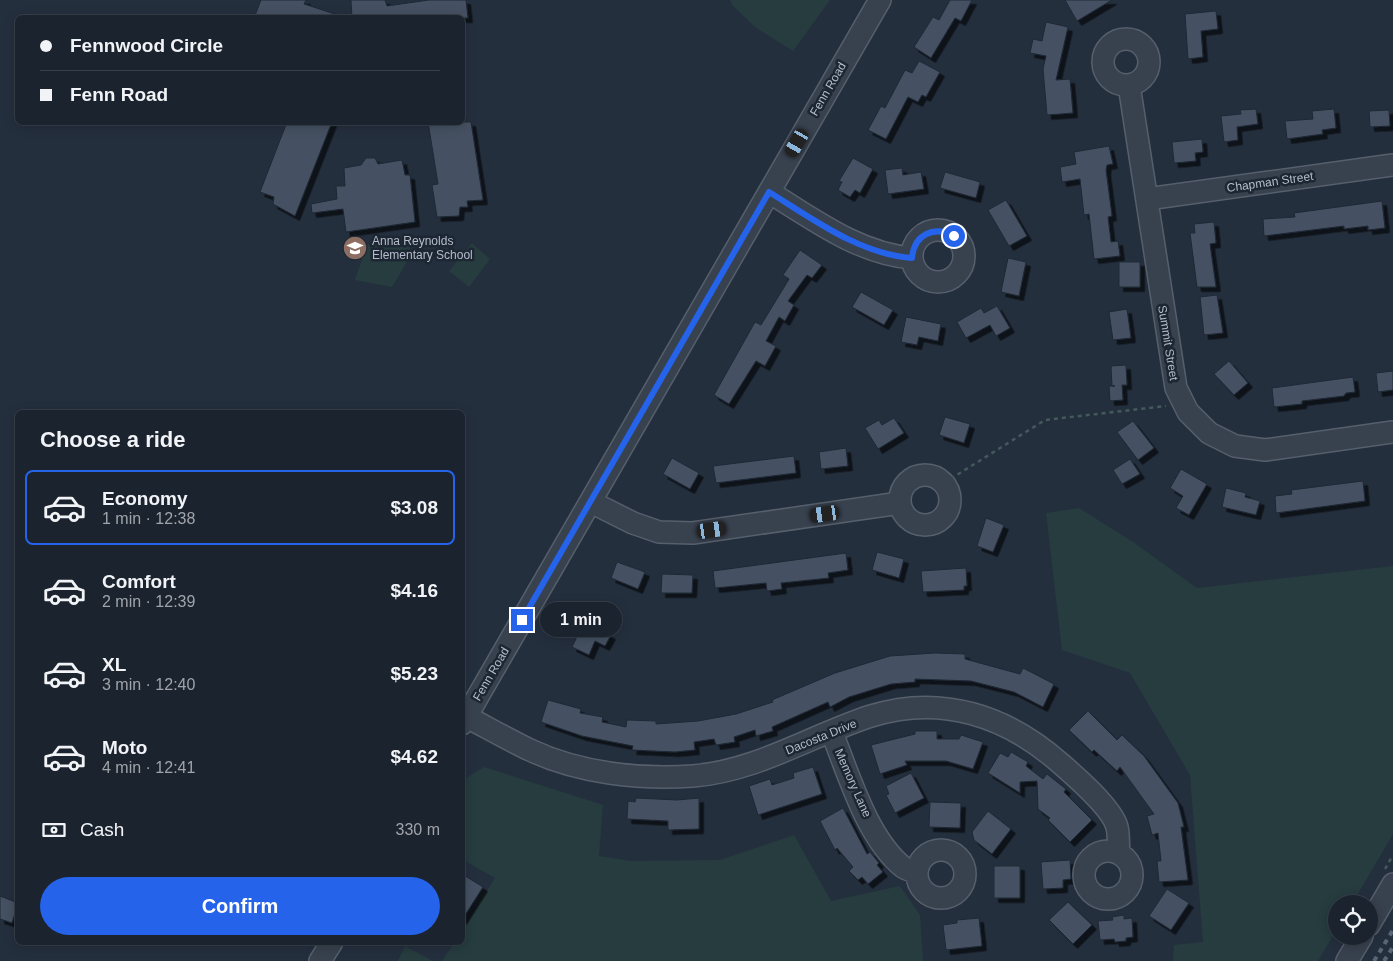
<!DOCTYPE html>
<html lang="en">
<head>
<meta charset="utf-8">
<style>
  :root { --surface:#1b232e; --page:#242b36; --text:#f1f3f6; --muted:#a0a4aa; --line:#39404a; --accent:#2563eb }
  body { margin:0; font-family:Helvetica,sans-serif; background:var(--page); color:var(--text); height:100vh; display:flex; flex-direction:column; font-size:19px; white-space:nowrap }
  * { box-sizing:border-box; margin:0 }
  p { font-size:16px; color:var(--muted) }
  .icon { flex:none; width:28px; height:28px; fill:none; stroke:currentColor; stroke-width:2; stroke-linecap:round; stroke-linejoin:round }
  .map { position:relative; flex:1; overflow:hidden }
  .side { position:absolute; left:15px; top:410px; width:450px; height:535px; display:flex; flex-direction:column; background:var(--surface); border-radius:8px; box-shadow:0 2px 12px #0003,0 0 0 1px var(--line) }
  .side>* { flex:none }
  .guide { position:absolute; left:15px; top:15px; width:450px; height:110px; border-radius:8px; box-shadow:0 2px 12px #0003,0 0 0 1px var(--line); display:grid; align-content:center; height:110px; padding:0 25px; background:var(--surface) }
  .controls { position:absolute; left:1328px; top:895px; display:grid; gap:10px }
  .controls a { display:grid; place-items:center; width:50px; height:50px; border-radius:50%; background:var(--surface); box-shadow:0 2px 12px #0003,0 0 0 1px var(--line); font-size:25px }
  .end { position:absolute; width:22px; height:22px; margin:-11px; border:6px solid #2563eb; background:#fff; box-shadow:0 0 0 2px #fff }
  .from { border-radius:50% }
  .bubble { position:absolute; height:35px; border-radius:18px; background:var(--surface); box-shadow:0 2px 12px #0003,0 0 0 1px var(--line); font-size:16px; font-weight:800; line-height:35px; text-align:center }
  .car { position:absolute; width:15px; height:30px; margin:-15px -8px; border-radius:6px; box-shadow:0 0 4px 1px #0007; background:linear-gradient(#222 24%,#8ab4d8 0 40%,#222 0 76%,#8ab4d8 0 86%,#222 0) }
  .guide b { display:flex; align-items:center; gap:18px; height:48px; font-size:19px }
  .guide b+b { border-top:1px solid var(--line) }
  .guide i { width:12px; height:12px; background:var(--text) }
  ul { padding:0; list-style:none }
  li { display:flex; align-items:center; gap:15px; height:75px; margin:0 10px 8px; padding:0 15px; border:2px solid transparent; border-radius:8px }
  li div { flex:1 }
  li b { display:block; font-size:19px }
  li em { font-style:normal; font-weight:800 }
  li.active { border-color:var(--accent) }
  li>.icon { width:45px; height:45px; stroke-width:1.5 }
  h2 { padding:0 25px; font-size:22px; line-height:60px }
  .pay { display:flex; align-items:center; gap:12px; height:55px; padding:0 25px; font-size:19px }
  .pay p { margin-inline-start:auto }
  .cta { display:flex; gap:10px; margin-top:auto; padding:10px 25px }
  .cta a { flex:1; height:58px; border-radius:30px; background:var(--accent); color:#fff; font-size:20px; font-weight:800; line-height:58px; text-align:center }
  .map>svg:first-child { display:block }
</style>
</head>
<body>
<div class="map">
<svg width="1393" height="961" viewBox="0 0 1393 961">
  <defs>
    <filter id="shadow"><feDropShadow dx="4.5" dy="4.5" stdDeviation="0" flood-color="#0009"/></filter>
  </defs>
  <rect width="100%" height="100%" fill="#242f3e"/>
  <!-- green -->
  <path fill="#263c3f" d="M730 0H830L793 51 755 27 732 5Z
    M413 238 405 265 392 287 355 280 367 245Z
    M472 243 490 259 469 287 449 271Z
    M1079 508 1133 542 1197 588 1393 566V834L1352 904H1336V931L1318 961H1173L1174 945 1203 942 1190 775 1130 673 1062 650 1046 513Z
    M484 767 603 805 599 856 631 861 720 860 794 835 831 901 900 886 920 915 923 961H442L454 943 462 942 463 929 495 878 463 860V780Z
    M405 946 433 961H398Z"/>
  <!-- building -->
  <path fill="#455162" stroke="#1f2835" filter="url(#shadow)" d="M261 0H306L304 4 338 15V18H254Z
    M351 0H385L387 6 429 0H466L468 18H352Z
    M950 0H972L961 21 955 18 931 58 914 47 933 17 939 20Z
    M1065 0H1112L1077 21Z
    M1216 11 1218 29 1201 31 1203 57 1188 59 1185 14Z
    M1046 22 1068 27 1056 80 1070 79 1073 113 1047 115 1043 69 1046 56 1030 53 1033 39 1042 41Z
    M919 61 940 72 926 97 922 95 918 102 908 97 886 139 868 130 881 106 885 108 905 70 912 73Z
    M1256 109 1258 124 1237 127 1238 140 1224 142 1221 116 1241 114 1240 110Z
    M1334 109 1336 128 1322 130 1323 134 1287 139 1285 121 1313 119 1312 111Z
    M1389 110 1390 126 1370 127 1369 111Z
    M287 122H332L295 216 273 204 274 197 260 192Z
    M428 122H471L483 200 467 201 468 207H460L459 216 437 217 432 185 438 184Z
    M1202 139 1203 152 1195 153 1196 161 1174 163 1172 142Z
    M1109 146 1113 164 1107 165 1106 170 1112 216 1108 217 1111 242 1118 241 1120 256 1094 259 1089 214 1084 215 1080 179 1062 182 1060 167 1076 164 1074 152Z
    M366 158H375L378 164 402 160 405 175H410L415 222 346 232 343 209 312 213 311 204 337 199 336 186H345L344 168 361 165Z
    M853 158 873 169 860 193 855 190 850 197 838 190 842 182 839 181Z
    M902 168 903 175 921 172 924 189 888 194 885 170Z
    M945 172 980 182 976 198 940 188Z
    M1006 200 1027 236 1009 246 988 210Z
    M1382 201 1385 228 1368 230V226L1344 229V226L1264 236 1263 219 1295 217 1294 213Z
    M1214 222 1216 243 1210 244 1216 287H1197L1190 233H1195L1194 224Z
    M800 250 822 265 812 278 807 275 788 301 794 305 785 321 779 317 766 341 776 346 765 366 756 361 729 404 714 395 755 322 761 325 789 279 783 275Z
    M1008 258 1026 262 1019 296 1001 292Z
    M1119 262H1140V287H1119Z
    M861 292 893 310 884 325 852 307Z
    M1217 295 1223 333 1204 335 1200 297Z
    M997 306 1010 328 996 336 990 325 966 338 957 322 981 308 984 313Z
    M1127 309 1131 338 1113 340 1109 312Z
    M906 317 941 324 938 341 919 337 917 345 901 342Z
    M1229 361 1248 383 1234 395 1214 374Z
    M1126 365 1127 385H1122L1123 400 1110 401 1109 386H1115H1112L1111 366Z
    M1393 371V390L1378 392 1376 373Z
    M1353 377 1355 392 1346 393 1344 396 1302 401V404L1274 407 1272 388Z
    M945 417 970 424 964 443 939 435Z
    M894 418 904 433 878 449 865 428 879 420 882 425Z
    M1133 421 1154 448 1138 460 1117 432Z
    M846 448 848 466 821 469 819 452Z
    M794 456 796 473 716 483 713 466Z
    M672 458 699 473 690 489 663 474Z
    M1130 459 1140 474 1122 484 1113 470Z
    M1181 469 1207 484 1189 515 1176 508 1183 496 1170 488Z
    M1363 481 1365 501 1276 513 1275 496 1292 494 1291 490Z
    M1226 488 1246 493 1245 497 1260 501 1256 515 1222 507Z
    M986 518 1004 525 993 552 977 546Z
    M877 552 904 559 899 578 872 570Z
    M846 553 848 570 828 573 829 578 781 583 782 589 767 591 766 583 715 588 713 571Z
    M617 562 645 572 638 589 611 578Z
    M966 568 967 586H964V590L923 592 921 571Z
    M662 574 693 575 692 593H661Z
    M584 622 611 635 605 646 595 641 589 655 572 647Z
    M935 653 965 654V659L1020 674 1023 668 1054 684 1043 707 1014 692 971 681 915 679V682L891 684 849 697 830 707 828 702 772 727 773 731 756 736 755 730 734 737 735 742 716 745 714 739 694 742 695 750 675 752 632 750 633 746 582 736 541 722 548 700 581 709 580 713 603 717 602 722 626 727 627 720 656 721V724L698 721 736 714 773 702 772 700 835 673 890 656Z
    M1088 711 1117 740 1122 735 1144 756 1178 803 1184 827H1181L1188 880 1159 882 1157 861H1161L1158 833 1152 835 1147 816 1154 814 1120 767 1117 771 1094 750 1092 752 1069 730Z
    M915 731H937V739H959L961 735 983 742 973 769 946 761H905L907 765 880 774 871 745 915 734Z
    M1011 752 1028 762 1026 766 1043 779 1047 774 1066 789 1064 792 1092 820 1070 842 1048 820 1050 818 1038 809 1037 781 1020 782V793L988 773 1000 753 1008 757Z
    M813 767 822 794 758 815 749 786 770 779 772 785 794 778 793 773Z
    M911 773 924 798 895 813 886 795 889 794 886 786Z
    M636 798 677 800 699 798V829L668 830V821L627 819 628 801 635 802Z
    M930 802 961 803 960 828 929 827Z
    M843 808 867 854 870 852 879 863 877 865 883 872 868 884 862 877 858 880 849 871 853 867 837 848 835 850 820 821Z
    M988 811 1011 829 992 854 974 840 972 832Z
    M1070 860 1071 879 1063 880V888L1043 889 1041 862Z
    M994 866H1020V898H994Z
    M462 874 483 887 462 920Z
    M1167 889 1189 903 1171 930 1149 916Z
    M0 896 18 903 12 923 0 919Z
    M1068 902 1092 925 1073 944 1049 920Z
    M1124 915V919L1132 918 1133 937 1126 938V941L1115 942 1114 939 1100 940 1098 921 1113 920 1112 917Z
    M979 918 982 946 946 950 943 925 957 923V920Z"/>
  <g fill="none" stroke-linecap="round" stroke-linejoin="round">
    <!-- minor casing -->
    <g stroke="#565f6c" stroke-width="24">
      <path id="minor" d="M1103 62a23 23 0 1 1 46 0a23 23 0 1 1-46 0Z
        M1129 85 1176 388 1188 412 1209 433 1235 446 1265 450 1393 432
        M769 192C813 219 859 254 912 258
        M1147 199 1393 165
        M912 256a26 26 0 1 1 52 0a26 26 0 1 1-52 0Z
        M900 500a25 25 0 1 1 50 0a25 25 0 1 1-50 0Z
        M591 502 633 523 659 532 693 533 900 503
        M467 717C488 728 509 740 530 750 579 773 640 780 693 776 757 771 812 735 871 716 941 694 1007 716 1060 763 1075 776 1112 808 1117 827 1119 835 1118 845 1119 853
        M462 724 880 0
        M832 733C849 775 867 838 903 867 907 870 913 871 917 873
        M917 874a24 24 0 1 1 48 0a24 24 0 1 1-48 0Z
        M1084 875a24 24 0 1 1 48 0a24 24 0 1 1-48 0Z
        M1369 925 1393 884
        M320 961 332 942
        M1347 961 1362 936"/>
    </g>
    <!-- path -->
    <path stroke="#44595c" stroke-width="2.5" stroke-dasharray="4 4" stroke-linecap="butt" d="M944 483 1045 420 1166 406
      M1385 869 1393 855"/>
    <!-- minor -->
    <use href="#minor" stroke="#38414e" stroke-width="21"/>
    <!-- rail -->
    <path stroke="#5a6575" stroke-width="4" stroke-dasharray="5 5" stroke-linecap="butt" d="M1374 961 1393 930
      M1384 961 1393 947"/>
  </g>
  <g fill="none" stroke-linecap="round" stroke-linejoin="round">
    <!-- route -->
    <path stroke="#2563eb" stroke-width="6" d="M522 620 769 192C813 219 859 254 912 258 914 235 933 225 954 236"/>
  </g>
  <!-- icons -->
  <defs>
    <g id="school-disc" transform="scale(1.25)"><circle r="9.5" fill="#8d6e63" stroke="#1d2633"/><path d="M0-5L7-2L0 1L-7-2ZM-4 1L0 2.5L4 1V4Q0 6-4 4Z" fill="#fff"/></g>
  </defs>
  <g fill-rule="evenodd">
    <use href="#school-disc" x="355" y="248"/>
  </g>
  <g text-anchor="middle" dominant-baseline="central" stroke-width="5" stroke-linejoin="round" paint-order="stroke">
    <!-- street labels -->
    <g font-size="12" fill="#b4bcc9" stroke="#1d2633">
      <text transform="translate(828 89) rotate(-60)">Fenn Road</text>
      <text transform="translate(1270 182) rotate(-8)">Chapman Street</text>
      <text transform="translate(1168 343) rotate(81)">Summit Street</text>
      <text transform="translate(491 674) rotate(-60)">Fenn Road</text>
      <text transform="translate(821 737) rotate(-22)">Dacosta Drive</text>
      <text transform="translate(853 783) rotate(66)">Memory Lane</text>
    </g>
    <!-- poi labels -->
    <g font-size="12" fill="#b4bcc9" stroke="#1d2633" text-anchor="start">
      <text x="372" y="241">Anna Reynolds<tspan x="372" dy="14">Elementary School</tspan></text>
    </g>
  </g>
</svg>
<div class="controls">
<a><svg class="icon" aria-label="locate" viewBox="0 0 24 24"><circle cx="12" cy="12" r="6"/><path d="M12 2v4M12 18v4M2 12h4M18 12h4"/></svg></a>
</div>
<i class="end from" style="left:954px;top:236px"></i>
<i class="end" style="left:522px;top:620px"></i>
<div class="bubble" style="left:540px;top:602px;width:82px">1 min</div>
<i class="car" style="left:797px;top:143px;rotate:210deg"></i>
<i class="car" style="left:825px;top:514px;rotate:262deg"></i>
<i class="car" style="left:712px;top:530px;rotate:82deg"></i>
<div class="guide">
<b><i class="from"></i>Fennwood Circle</b>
<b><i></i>Fenn Road</b>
</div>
<section class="side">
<h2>Choose a ride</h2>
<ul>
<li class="active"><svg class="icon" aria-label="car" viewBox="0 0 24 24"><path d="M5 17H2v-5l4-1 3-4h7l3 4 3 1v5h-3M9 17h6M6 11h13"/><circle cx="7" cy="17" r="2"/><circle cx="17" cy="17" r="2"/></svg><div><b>Economy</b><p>1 min · 12:38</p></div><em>$3.08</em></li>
<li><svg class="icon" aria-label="car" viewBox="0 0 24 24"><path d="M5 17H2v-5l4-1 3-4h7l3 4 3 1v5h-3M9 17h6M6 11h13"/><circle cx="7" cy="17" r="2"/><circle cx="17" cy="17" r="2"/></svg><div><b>Comfort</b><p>2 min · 12:39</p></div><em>$4.16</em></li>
<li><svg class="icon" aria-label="car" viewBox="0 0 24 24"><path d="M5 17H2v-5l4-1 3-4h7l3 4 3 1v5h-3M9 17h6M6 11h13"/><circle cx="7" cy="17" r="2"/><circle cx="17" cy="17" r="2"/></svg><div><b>XL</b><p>3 min · 12:40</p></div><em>$5.23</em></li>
<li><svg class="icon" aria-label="car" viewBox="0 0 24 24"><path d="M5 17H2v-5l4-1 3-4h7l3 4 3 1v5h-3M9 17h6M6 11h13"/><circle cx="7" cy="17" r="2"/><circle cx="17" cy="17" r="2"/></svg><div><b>Moto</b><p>4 min · 12:41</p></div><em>$4.62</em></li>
</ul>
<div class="pay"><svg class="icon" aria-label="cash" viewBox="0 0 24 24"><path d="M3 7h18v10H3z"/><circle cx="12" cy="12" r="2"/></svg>Cash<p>330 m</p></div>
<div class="cta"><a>Confirm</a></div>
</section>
</div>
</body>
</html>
